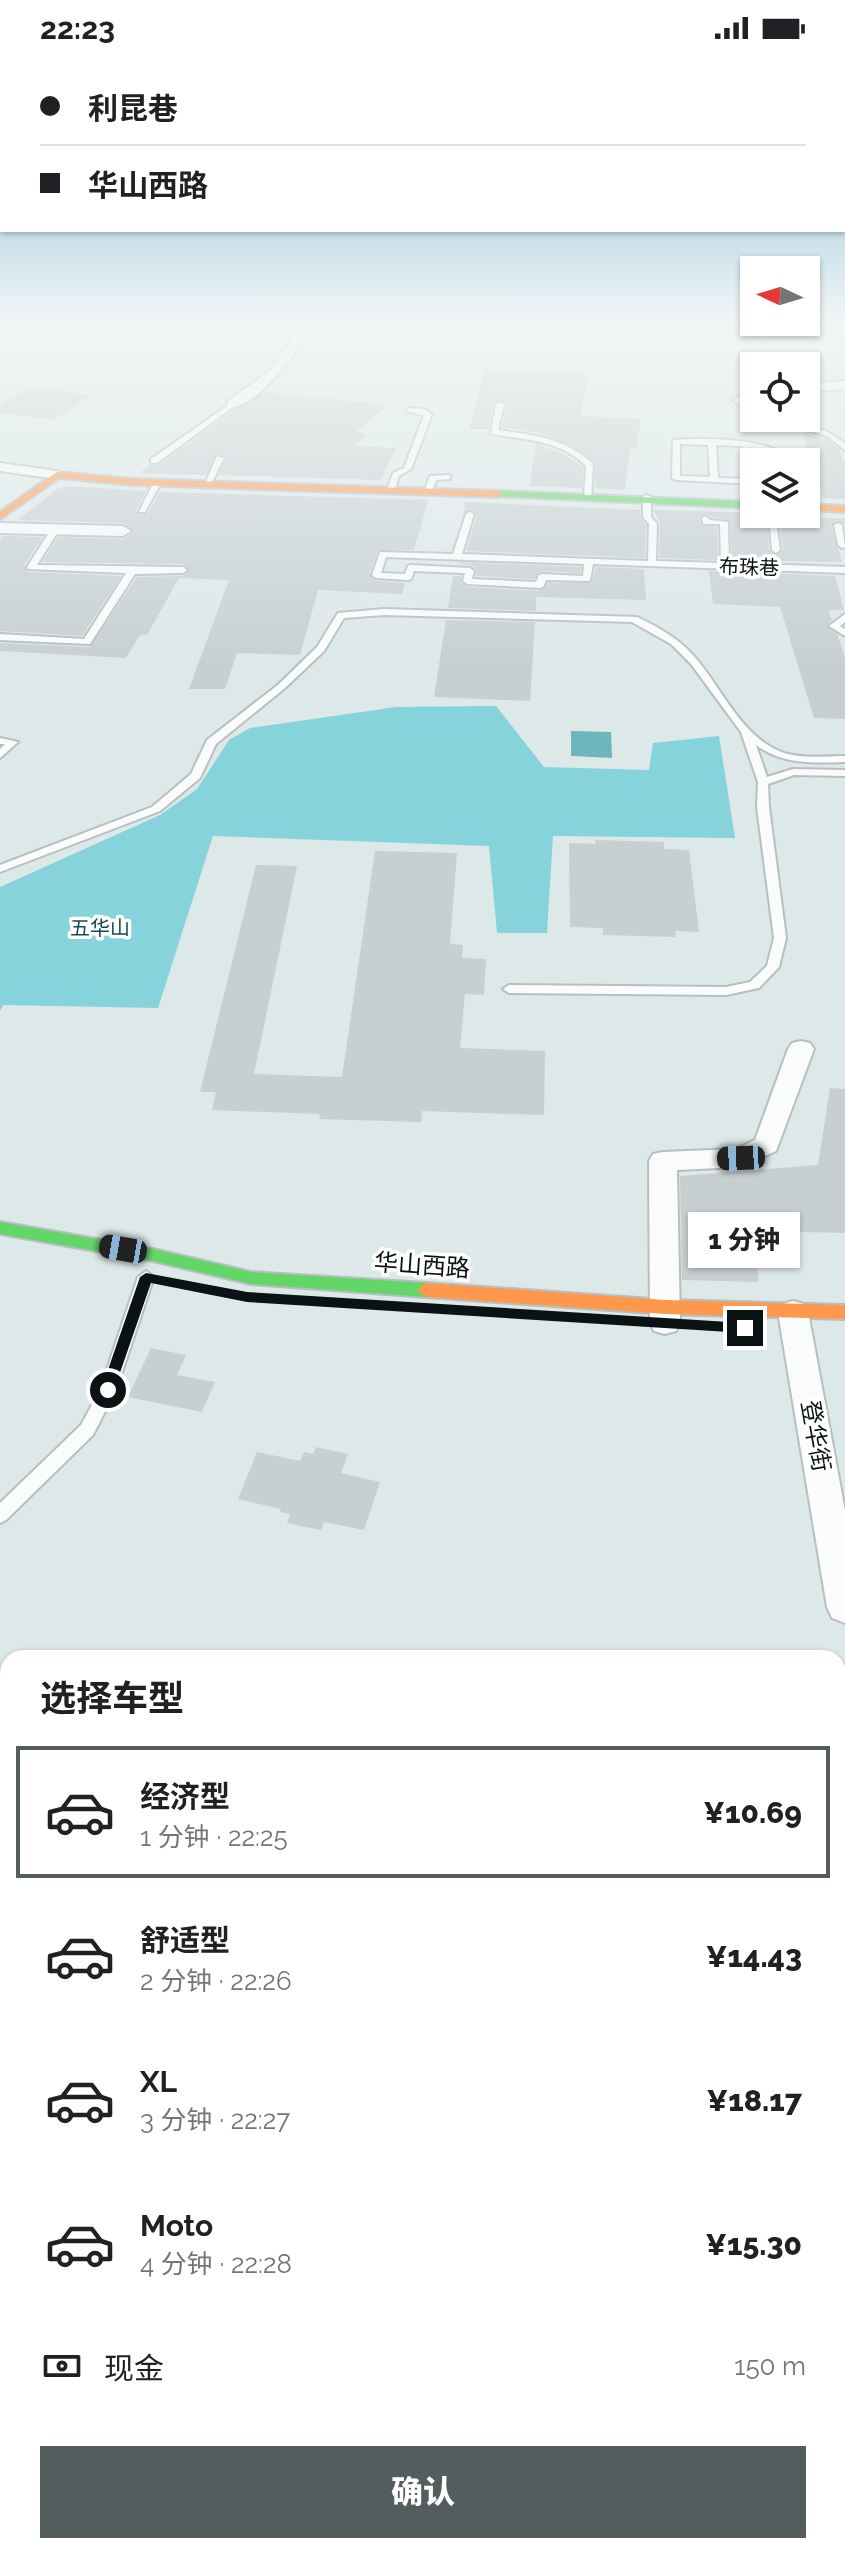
<!DOCTYPE html>
<html lang="zh">
<head>
<meta charset="utf-8">
<style>
  :root { --surface:#fff; --page:#f2f2f2; --text:#202124; --muted:#757577; --line:#e0e0e0; --accent:#545d5e }
  body { margin:0; font-family:Raleway,"Noto Sans SC",sans-serif; background:var(--page); color:var(--text); height:100vh; display:flex; flex-direction:column; font-size:30px; white-space:nowrap }
  * { box-sizing:border-box; margin:0 }
  p { font-size:26px; color:var(--muted) }
  .icon { flex:none; width:44px; height:44px; fill:none; stroke:currentColor; stroke-width:2; stroke-linecap:round; stroke-linejoin:round }
  .map { position:relative; flex:1; overflow:hidden }
  .drawer { position:absolute; left:0px; top:1594px; width:846px; height:904px; display:flex; flex-direction:column; background:var(--surface); border-radius:24px 24px 0 0; box-shadow:0 2px 6px #0004 }
  .drawer>* { flex:none }
  .top-card { position:absolute; left:0px; top:0px; width:846px; height:176px; box-shadow:0 2px 6px #0004; display:grid; align-content:center; height:176px; padding:0 40px; background:var(--surface) }
  .needle { width:52px; rotate:274deg }
  .tools { position:absolute; left:740px; top:200px; display:grid; gap:16px }
  .tools a { display:grid; place-items:center; width:80px; height:80px; border-radius:0px; background:var(--surface); box-shadow:0 2px 6px #0004; font-size:40px }
  .end { position:absolute; width:36px; height:36px; margin:-18px; border:10px solid #0b1213; background:#fff; box-shadow:0 0 0 4px #fff }
  .from { border-radius:50% }
  .bubble { position:absolute; height:56px; border-radius:0px; background:var(--surface); box-shadow:0 2px 6px #0004; font-size:26px; font-weight:800; line-height:56px; text-align:center }
  .car { position:absolute; width:24px; height:48px; margin:-24px -12px; border-radius:10px; box-shadow:0 0 6px 2px #0007; background:linear-gradient(#222 24%,#8ab4d8 0 40%,#222 0 76%,#8ab4d8 0 86%,#222 0) }
  .top-card b { display:flex; align-items:center; gap:28px; height:76px; font-size:30px }
  .top-card b+b { border-top:2px solid var(--line) }
  .top-card i { width:20px; height:20px; background:var(--text) }
  ul { padding:0; list-style:none }
  li { display:flex; align-items:center; gap:24px; height:132px; margin:0 16px 12px; padding:0 24px; border:4px solid transparent; border-radius:0px }
  li div { flex:1 }
  li b { display:block; font-size:30px }
  li em { font-style:normal; font-weight:800 }
  li.active { border-color:var(--accent) }
  li>.icon { width:72px; height:72px; stroke-width:1.5 }
  h2 { padding:0 40px; font-size:36px; line-height:96px }
  .pay { display:flex; align-items:center; gap:20px; height:88px; padding:0 40px; font-size:30px }
  .pay p { margin-inline-start:auto }
  .primary-button { display:flex; gap:16px; margin-top:auto; padding:16px 40px }
  .primary-button a { flex:1; height:92px; border-radius:0px; background:var(--accent); color:#fff; font-size:32px; font-weight:800; line-height:92px; text-align:center }
  .status { display:flex; justify-content:space-between; align-items:center; height:56px; padding:0 40px; background:var(--surface); direction:ltr }
  .status svg { height:22px; fill:currentColor }
  .map>svg:first-child { display:block }
</style>
</head>
<body>
<div class="status"><b>22:23</b><svg viewBox="0 0 49 12"><path d="M0 12V9h3v3zM5 12V6h3v6zM10 12V3h3v9zM15 12V0h3v12zM26 1h20v11H26zM47 4h2v5h-2z"/></svg></div>
<div class="map">
<svg width="845" height="2498" viewBox="0 0 845 2498">
  <rect width="100%" height="100%" fill="#dde8e9"/>
  <!-- forest -->
  <path fill="#86d3db" d="M496 650 544 711 649 714 653 687 719 680 735 782 553 780 547 877H497L489 790 213 780 158 952 3 949 0 955V831L160 759 197 733 229 684 250 672 396 651Z"/>
  <!-- water -->
  <path fill="#6fb5bc" d="M571 675 611 676 612 702 571 700Z"/>
  <!-- building -->
  <path fill="#c7cfd0" fill-rule="evenodd" d="M485 313 588 317 581 360 641 363 636 392 630 391 625 434 595 432V406L573 390 538 377 502 371 507 349 501 343 493 348 489 373H469Z
    M30 331 93 339 54 364 0 357V349Z
    M265 336 388 349 356 376 368 378 355 390 396 392 381 424 219 419 227 401 218 397 206 419 139 417 150 410 159 409 235 353Z
    M802 377 826 383 839 393 845 409V443L823 442Z
    M536 388 564 398 583 411 582 432 529 430Z
    M67 430 146 435 136 455 139 459 148 457 160 436 428 444 414 494H378L369 518 376 525 405 527 402 538 318 534 300 599 237 597 225 633H189L229 524 179 522 147 579H140L126 602 0 595V587L90 591 137 521 183 520 190 514 183 508 42 506 58 481 123 483 134 476 123 467 18 464 57 433Z
    M465 446 640 454 641 463 646 469 645 502 466 495 477 459 471 453 464 457Z
    M654 454 803 458 806 461 845 463V468L837 464 831 470 842 506 732 504 730 464 711 461 706 457 699 461 700 468 717 471 718 504 659 502 660 468ZM767 460 779 464 783 494 776 500 769 494Z
    M4 480 43 481 24 509 28 516 121 520 82 580 0 575V484Z
    M456 506 581 511 580 517 541 515 534 523 476 520V513L472 510Z
    M596 511 644 513 646 544 536 541V555L448 552 453 520H461V527L467 531 540 535 548 527H592Z
    M709 515 835 520 844 554H828L832 564 826 570 837 578 845 601V663L814 662 780 551 713 548Z
    M446 564 535 566 530 645 434 641Z
    M595 784 664 786V793L689 794 699 876 675 875 676 881 603 879V872L570 871 569 787 596 788Z
    M375 795 457 797 450 888 463 889 462 902 486 903 484 939 465 938 460 992 545 995 544 1059 422 1055 421 1066 319 1063 320 1058 212 1054 216 1036H200L256 809 297 810 254 1018 342 1021Z
    M830 1032 845 1033V1177L753 1175 759 1226 682 1224 680 1120 818 1109Z
    M151 1292 186 1299 177 1319 215 1326 202 1356 128 1341Z
    M316 1391 348 1398 341 1417 380 1426 364 1474 324 1466 321 1474 287 1467 290 1458 280 1456 281 1453 238 1443 257 1396 300 1405 304 1396 313 1398Z"/>
  <g fill="none" stroke-linecap="round" stroke-linejoin="round">
    <!-- lane casing -->
    <g stroke="#b7bfc0" stroke-width="4">
      <path id="lane" d="M746 336 751 337 741 344 754 355V360L733 344Z
        M500 346 504 348 498 374C533 379 567 382 593 408L591 444 584 442 586 410C560 384 526 384 491 378L496 348Z
        M231 347 237 348 157 407H151V403Z
        M408 352 424 353 432 358 411 413 399 420 395 433 391 435 387 433 393 417 404 412 424 359 406 355Z
        M758 362C786 362 825 369 845 388V394L827 380Z
        M673 384C701 382 749 382 774 393L776 406H768L766 395 750 391 754 428 676 424 672 422ZM680 388 708 389 710 421 680 420ZM716 389 743 390 747 423 718 422Z
        M217 400 224 402 210 430H204Z
        M450 419V423L436 424 432 436 425 434 430 420Z
        M154 425 161 427 145 456H139Z
        M647 439 651 441V461L657 468 656 505 721 507 720 468H703L702 462 706 460 710 464 728 466 729 507 845 511V517L593 508 590 525 546 524 543 531 540 532 467 528 463 525 465 517 414 515 411 523 408 524 376 522 372 519 380 496 453 498 466 458 470 456 474 458 462 498 648 505 649 468 643 461V441ZM386 501 584 508 583 520 542 518 539 519 536 526 472 523 474 515 470 512 411 509 408 510 405 518 381 517Z
        M769 462 776 464 780 494 776 497 772 494Z
        M838 467 842 469 845 491 842 492 838 489 834 469Z
        M52 472 59 474 37 509 183 511 187 514 183 517 135 518 90 588 0 584V578L84 583 126 517 28 513 27 511Z
        M384 553 637 561C658 571 678 582 693 599 722 631 740 681 784 697 803 703 825 700 845 700V706C813 707 783 709 756 689L767 721 793 713 845 714V720L794 719 768 728 769 751 786 882 779 911 759 932 726 939 509 937 503 933 509 929 726 931 750 926 767 910 774 882 757 751 758 726 741 676 691 608 671 588 632 566 384 559 344 562 324 595 285 632 216 688 200 722 160 755 0 816V809L152 751 191 718 207 684 279 628 317 591 338 557Z
        M845 558V566L840 570 845 573V580L829 570Z
        M0 682 18 686 0 702V693L5 688H0Z
        M146 1215 154 1221 116 1334 93 1379 6 1464 0 1467V1447L81 1369 100 1334 138 1221Z
        M8 1672V1696L0 1700V1676Z
        M0 1871 8 1874V1908L0 1905Z"/>
    </g>
    <!-- street casing -->
    <g stroke="#b7bfc0" stroke-width="4">
      <path id="street" d="M306 262H318C302 286 260 354 228 351V345L270 315Z
        M730 262H742L747 269 845 267V275L743 277 739 275Z
        M845 325V333L806 336V328Z
        M754 332V340L742 337 743 334Z
        M0 407 57 415 64 419 57 423 0 415Z
        M0 467 123 470 131 475 123 480 0 477Z
        M801 985 810 987 814 993 776 1095 741 1111 677 1114 680 1267 676 1275 665 1278 654 1275 650 1267 649 1105 653 1098 663 1096 736 1093 755 1084 788 993 792 987Z
        M793 1245 804 1248 808 1256 845 1455V1567L832 1562 827 1551 778 1256 782 1248Z
        M293 2490H347V2498H293Z"/>
    </g>
    <!-- fast casing -->
    <g stroke="#b7bfc0" stroke-width="4">
      <path id="fast" d="M498 435 754 446V452L495 440Z
        M0 1166 153 1193 251 1216 426 1227 435 1234 426 1241 251 1228 153 1205 0 1178Z"/>
    </g>
    <!-- slow casing -->
    <g stroke="#b7bfc0" stroke-width="4">
      <path id="slow" d="M57 416 134 423 498 435 502 438 498 441 134 429 59 422 0 463V456Z
        M806 448 845 450V456L806 454Z
        M426 1227 666 1244 845 1249V1263L666 1258 426 1241 417 1234Z"/>
    </g>
    <!-- lane -->
    <use href="#lane" fill="#fafcfc" fill-rule="evenodd"/>
    <!-- street -->
    <use href="#street" fill="#fafcfc" fill-rule="evenodd"/>
    <!-- fast -->
    <use href="#fast" fill="#63d668" fill-rule="evenodd"/>
    <!-- slow -->
    <use href="#slow" fill="#ff974d" fill-rule="evenodd"/>
  </g>
  <!-- sky -->
  <linearGradient id="sky" x2="0" y2="1"><stop stop-color="#77b4d6"/><stop offset="0.43" stop-color="#f0f5f5"/><stop offset="1" stop-color="#f0f5f5" stop-opacity="0"/></linearGradient>
  <rect width="845" height="612" fill="url(#sky)"/>
  <!-- route -->
  <path fill="#0b1213" d="M146 1217 247 1236 745 1267 751 1272 745 1277 247 1246 151 1227 114 1334 112 1338H103L101 1334 140 1221Z"/>
  <g text-anchor="middle" dominant-baseline="central" stroke-width="7" stroke-linejoin="round" paint-order="stroke">
    <!-- far-street labels -->
    <g font-size="20" fill="#0b1213" stroke="#fff">
      <text transform="translate(749 511) rotate(2)">布珠巷</text>
    </g>
    <!-- far-park labels -->
    <g font-size="20" fill="#134b51" stroke="#fff">
      <text x="100" y="872">五华山</text>
    </g>
    <!-- street labels -->
    <g font-size="24" fill="#0b1213" stroke="#fff">
      <text transform="translate(422 1209) rotate(4)">华山西路</text>
      <text transform="translate(816 1380) rotate(80)">登华街</text>
    </g>
  </g>
</svg>
<div class="tools">
<a><svg class="needle" viewBox="-14 -14 28 28"><path d="M0-13l5 13h-10z" fill="#e53935"/><path d="M0 13l5-13h-10z" fill="#757577"/></svg></a>
<a><svg class="icon" aria-label="locate" viewBox="0 0 24 24"><circle cx="12" cy="12" r="6"/><path d="M12 2v4M12 18v4M2 12h4M18 12h4"/></svg></a>
<a><svg class="icon" aria-label="layers" viewBox="0 0 24 24"><path d="M12 4l9 5-9 5-9-5zM3 14l9 5 9-5"/></svg></a>
</div>
<i class="end from" style="left:108px;top:1334px"></i>
<i class="end" style="left:745px;top:1272px"></i>
<div class="bubble" style="left:688px;top:1156px;width:112px">1 分钟</div>
<i class="car" style="left:741px;top:1102px;rotate:268deg"></i>
<i class="car" style="left:123px;top:1193px;rotate:280deg"></i>
<div class="top-card">
<b><i class="from"></i>利昆巷</b>
<b><i></i>华山西路</b>
</div>
<section class="drawer">
<h2>选择车型</h2>
<ul>
<li class="active"><svg class="icon" aria-label="car" viewBox="0 0 24 24"><path d="M5 17H2v-5l4-1 3-4h7l3 4 3 1v5h-3M9 17h6M6 11h13"/><circle cx="7" cy="17" r="2"/><circle cx="17" cy="17" r="2"/></svg><div><b>经济型</b><p>1 分钟 · 22:25</p></div><em>¥10.69</em></li>
<li><svg class="icon" aria-label="car" viewBox="0 0 24 24"><path d="M5 17H2v-5l4-1 3-4h7l3 4 3 1v5h-3M9 17h6M6 11h13"/><circle cx="7" cy="17" r="2"/><circle cx="17" cy="17" r="2"/></svg><div><b>舒适型</b><p>2 分钟 · 22:26</p></div><em>¥14.43</em></li>
<li><svg class="icon" aria-label="car" viewBox="0 0 24 24"><path d="M5 17H2v-5l4-1 3-4h7l3 4 3 1v5h-3M9 17h6M6 11h13"/><circle cx="7" cy="17" r="2"/><circle cx="17" cy="17" r="2"/></svg><div><b>XL</b><p>3 分钟 · 22:27</p></div><em>¥18.17</em></li>
<li><svg class="icon" aria-label="car" viewBox="0 0 24 24"><path d="M5 17H2v-5l4-1 3-4h7l3 4 3 1v5h-3M9 17h6M6 11h13"/><circle cx="7" cy="17" r="2"/><circle cx="17" cy="17" r="2"/></svg><div><b>Moto</b><p>4 分钟 · 22:28</p></div><em>¥15.30</em></li>
</ul>
<div class="pay"><svg class="icon" aria-label="cash" viewBox="0 0 24 24"><path d="M3 7h18v10H3z"/><circle cx="12" cy="12" r="2"/></svg>现金<p>150 m</p></div>
<div class="primary-button"><a>确认</a></div>
</section>
</div>
</body>
</html>
